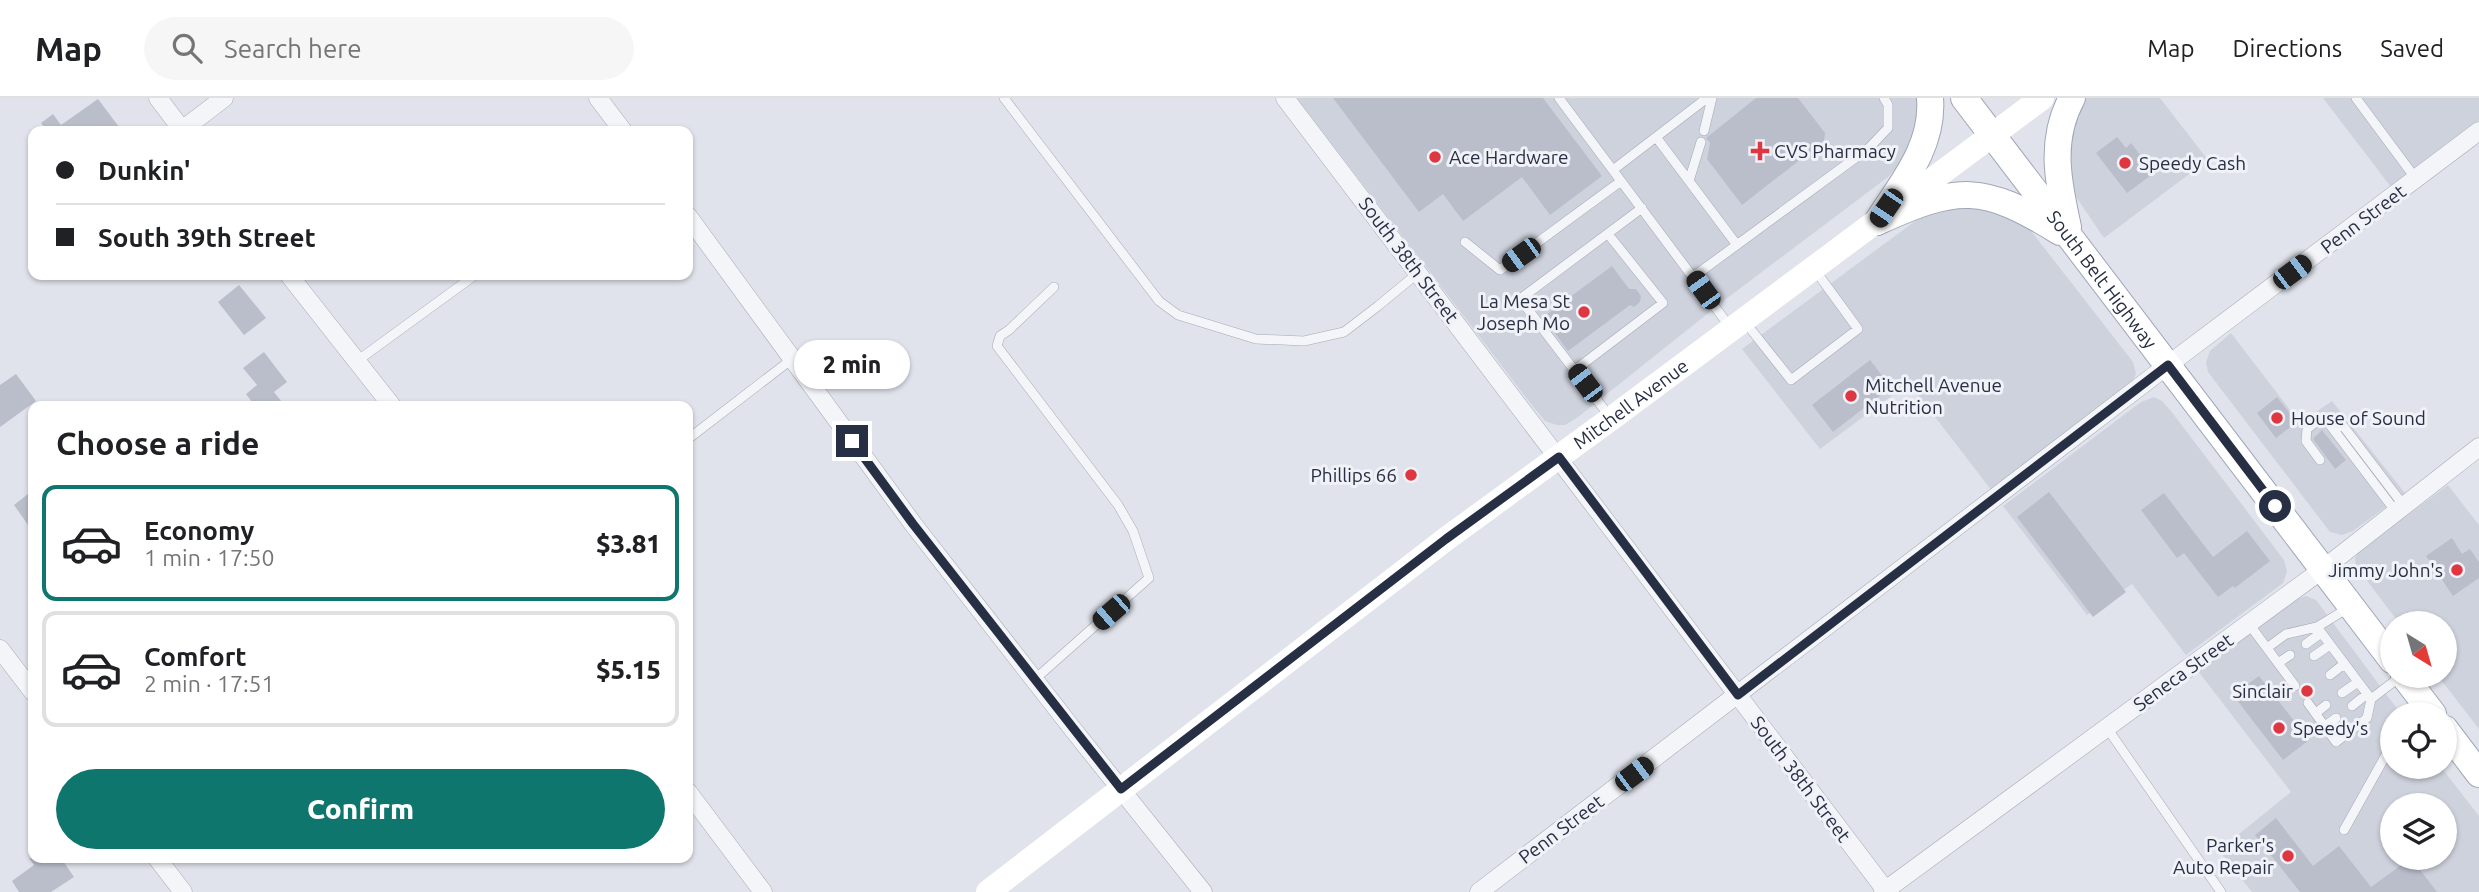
<!DOCTYPE html>
<html lang="en">
<head>
<meta charset="utf-8">
<style>
  :root { --surface:#fff; --page:#f6f6f6; --text:#202124; --muted:#757577; --line:#e0e0e0; --accent:#0f766e }
  body { margin:0; font-family:Ubuntu,sans-serif; background:var(--page); color:var(--text); height:100vh; display:flex; flex-direction:column; font-size:26px; white-space:nowrap }
  * { box-sizing:border-box; margin:0 }
  p { font-size:23px; color:var(--muted) }
  .icon { flex:none; width:38px; height:38px; fill:none; stroke:currentColor; stroke-width:2; stroke-linecap:round; stroke-linejoin:round }
  .map { position:relative; flex:1; overflow:hidden }
  .sheet { position:absolute; left:28px; top:303px; width:665px; height:462px; display:flex; flex-direction:column; background:var(--surface); border-radius:14px; box-shadow:0 2px 5px #0004 }
  .sheet>* { flex:none }
  .banner { position:absolute; left:28px; top:28px; width:665px; height:154px; border-radius:14px; box-shadow:0 2px 5px #0004; display:grid; align-content:center; height:154px; padding:0 28px; background:var(--surface) }
  .needle { width:46px; rotate:143deg }
  .fabs { position:absolute; left:2380px; top:513px; display:grid; gap:14px }
  .fabs a { display:grid; place-items:center; width:77px; height:77px; border-radius:50%; background:var(--surface); box-shadow:0 2px 5px #0004; font-size:35px }
  .end { position:absolute; width:32px; height:32px; margin:-16px; border:9px solid #272f44; background:#fff; box-shadow:0 0 0 4px #fff }
  .from { border-radius:50% }
  .bubble { position:absolute; height:49px; border-radius:24px; background:var(--surface); box-shadow:0 2px 5px #0004; font-size:23px; font-weight:800; line-height:49px; text-align:center }
  .car { position:absolute; width:21px; height:42px; margin:-21px -10px; border-radius:9px; box-shadow:0 0 5px 2px #0007; background:linear-gradient(#222 24%,#8ab4d8 0 40%,#222 0 76%,#8ab4d8 0 86%,#222 0) }
  .banner b { display:flex; align-items:center; gap:24px; height:66px; font-size:26px }
  .banner b+b { border-top:2px solid var(--line) }
  .banner i { width:18px; height:18px; background:var(--text) }
  ul { padding:0; list-style:none }
  li { display:flex; align-items:center; gap:21px; height:116px; margin:0 14px 10px; padding:0 14px; border:4px solid var(--line); border-radius:14px }
  li div { flex:1 }
  li b { display:block; font-size:26px }
  li em { font-style:normal; font-weight:800 }
  li.selected { border-color:var(--accent) }
  li>.icon { width:63px; height:63px; stroke-width:1.5 }
  h2 { padding:0 28px; font-size:32px; line-height:84px }
  .action { display:flex; gap:14px; margin-top:auto; padding:14px 28px }
  .action a { flex:1; height:80px; border-radius:42px; background:var(--accent); color:#fff; font-size:28px; font-weight:800; line-height:80px; text-align:center }
  header { display:flex; align-items:center; gap:42px; box-sizing:border-box; height:98px; padding:0 35px; background:var(--surface); border-bottom:2px solid var(--line) }
  header strong { font-size:33px }
  nav { display:flex; gap:38px; margin-inline-start:auto; font-size:24px }
  .search { width:490px; height:63px; background:var(--page); display:flex; align-items:center; gap:18px; box-sizing:border-box; padding:0 24px; border-radius:38px; color:var(--muted); font-size:26px }
  .map>svg:first-child { display:block }
</style>
</head>
<body>
<header>
<strong>Map</strong>
<div class="search"><svg class="icon" aria-label="search" viewBox="0 0 24 24"><circle cx="10" cy="10" r="6"/><path d="M15 15l6 6"/></svg>Search here</div>
<nav><a>Map</a><a>Directions</a><a>Saved</a></nav>
</header>
<div class="map">
<svg width="2479" height="794" viewBox="0 0 2479 794">
  <rect width="100%" height="100%" fill="#e0e3eb"/>
  <!-- built -->
  <path fill="#ced2dd" fill-rule="evenodd" d="M1297 0H1918L1920 24 1902 64 1888 79 1726 201 1578 319 1565 327H1557L1545 323 1531 306Z
    M2085 0H2160L2208 62 2104 140 2072 93 2067 31Z
    M2323 0H2479V22L2391 89Z
    M1990 106 2028 129 2133 264 2136 276 2130 288 1992 393 1909 285 1820 351 1742 251 1918 121 1943 108Z
    M2231 235 2300 325 2332 303 2405 395 2353 433 2342 437 2330 434 2208 274 2206 264 2210 253Z
    M2154 299 2162 303 2171 313 2284 462 2287 473 2283 485 2186 557 2132 486 2087 517 2003 408 2141 304Z
    M2448 387 2479 427V631L2438 578H2445V525H2399L2356 468 2355 460 2360 452Z
    M2306 498 2316 502 2401 616H2392V668L2441 669 2479 718V794H2252L2219 752 2291 694 2198 573 2294 502ZM2392 707H2445V760H2392Z"/>
  <!-- building -->
  <path fill="#babecb" d="M1333 0H1543L1602 78 1550 117 1522 79 1463 123 1443 96 1419 114Z
    M1756 0H1798L1825 35 1824 43 1742 107 1707 61 1710 45 1706 40Z
    M98 1 122 33H47L41 25 53 16 61 27Z
    M2117 39 2126 50 2131 45 2154 75 2127 95 2096 55Z
    M1612 168 1629 191H1636L1641 198 1640 204 1634 209 1630 207 1568 253 1543 219Z
    M239 187 266 220 244 237 218 204Z
    M264 254 287 284 274 294 285 308H255L246 296 257 287 243 270Z
    M1870 262 1891 289 1833 334 1812 307Z
    M16 276 36 303 0 329V287Z
    M2277 299 2297 324 2276 340 2257 315Z
    M2322 332 2346 362 2335 371 2313 341Z
    M33 392V434L14 407Z
    M2049 394 2126 494 2093 519 2017 419Z
    M2164 395 2213 459 2247 433 2270 463 2235 490 2233 488 2218 499 2184 455 2177 460 2141 412Z
    M2452 440 2462 456 2470 451 2479 464V480L2453 498 2426 458Z
    M2259 578 2309 642 2283 662 2233 597Z
    M2276 720 2313 768 2339 748 2371 789 2411 760 2437 794H2300L2255 737Z
    M29 760H61L74 779 51 794H19L12 783 34 767Z"/>
  <g fill="none" stroke-linecap="round" stroke-linejoin="round">
    <!-- lane casing -->
    <g stroke="#a5a9b6" stroke-width="10">
      <path id="lane" d="M1004 0 1159 203 1178 217 1256 241 1304 243 1344 234 1378 208 1418 175
        M1559 0 1730 229
        M2356 0 2416 81
        M1704 33 1712 0
        M1656 39 1737 147
        M1613 72 1707 0
        M1689 83 1701 44
        M1465 144 1500 172 1621 83
        M1693 179 1869 50 1888 30V7L1884 0
        M1745 224 1791 282 1858 231 1815 172
        M357 263 475 177
        M1575 272 1663 205 1608 136
        M1610 319 1520 201 1642 110
        M2327 323 2344 329 2404 408
        M688 341 792 261
        M2320 362 2306 343 2307 331 2320 321 2327 323 2396 414
        M2249 526 2295 588
        M2317 529 2348 510
        M2306 546 2321 535
        M2267 550 2286 536 2317 529 2371 601
        M2314 558 2330 547
        M2278 565 2290 557
        M2330 577 2344 566
        M1034 582 1149 480 1133 433 1118 407 997 248 1000 238 1009 232 1054 189
        M2342 595 2358 584
        M2308 605 2336 644 2367 620 2371 601 2401 578
        M2352 608 2367 596
        M2316 615 2326 607
        M2325 628 2336 620
        M2107 630 2221 794
        M2344 732 2387 655 2392 652"/>
    </g>
    <!-- street casing -->
    <g stroke="#a5a9b6" stroke-width="19">
      <path id="street" d="M158 0 183 33
        M598 0 623 33
        M1285 0 1887 794
        M182 32 224 0
        M688 118 913 426 1075 634 1203 794
        M289 177 392 308
        M0 551 33 594
        M688 694 763 794
        M157 760 183 794
        M1479 794 2168 267 2479 33
        M1883 794 2323 471 2479 349"/>
    </g>
    <!-- primary casing -->
    <g stroke="#9ea6b8" stroke-width="28">
      <g id="primary">
        <path id="s2" d="M1964 0 2392 562"/>
        <path d="M1877 124C1958 87 1983 86 2060 134"/>
        <path d="M1877 124C1902 85 1934 48 1930 0"/>
        <path d="M2068 129C2058 84 2049 42 2072 0"/>
        <path d="M2404 578 2433 616"/>
        <path d="M2445 631 2479 676"/>
      </g>
    </g>
    <!-- lane -->
    <use href="#lane" stroke="#f3f5f8" stroke-width="9"/>
    <!-- street -->
    <use href="#street" stroke="#f3f5f8" stroke-width="18"/>
    <!-- secondary -->
    <path stroke="#fff" stroke-width="24" id="s1" d="M988 794 1446 441 1612 320 2042 0"/>
    <!-- primary -->
    <use href="#primary" stroke="#fff" stroke-width="26"/>
  </g>
  <g fill="none" stroke-linecap="round" stroke-linejoin="round">
    <!-- route -->
    <path stroke="#272f44" stroke-width="9" d="M852 343 913 426 1121 691 1446 441 1559 359 1738 597 2168 267 2275 408"/>
  </g>
  <!-- markers -->
  <g fill="#de3741" stroke="#f0f2f8" stroke-width="2.5">
    <path d="M1756.5 42.5h7v7h7v7h-7v7h-7v-7h-7v-7h7z"/>
    <circle cx="1435" cy="59" r="7"/>
    <circle cx="2125" cy="65" r="7"/>
    <circle cx="1584" cy="214" r="7"/>
    <circle cx="1851" cy="298" r="7"/>
    <circle cx="2277" cy="320" r="7"/>
    <circle cx="1411" cy="377" r="7"/>
    <circle cx="2457" cy="472" r="7"/>
    <circle cx="2307" cy="593" r="7"/>
    <circle cx="2279" cy="630" r="7"/>
    <circle cx="2288" cy="758" r="7"/>
  </g>
  <g text-anchor="middle" dominant-baseline="central" stroke-width="6" stroke-linejoin="round" paint-order="stroke">
    <!-- poi labels -->
    <g font-size="19" fill="#272f44" stroke="#f0f2f8" text-anchor="start">
      <text x="1774" y="53">CVS Pharmacy</text>
      <text x="1449" y="59">Ace Hardware</text>
      <text x="2139" y="65">Speedy Cash</text>
      <text x="1570" y="203" text-anchor="end">La Mesa St<tspan x="1570" dy="22">Joseph Mo</tspan></text>
      <text x="1865" y="287">Mitchell Avenue<tspan x="1865" dy="22">Nutrition</tspan></text>
      <text x="2291" y="320">House of Sound</text>
      <text x="1397" y="377" text-anchor="end">Phillips 66</text>
      <text x="2443" y="472" text-anchor="end">Jimmy John's</text>
      <text x="2293" y="593" text-anchor="end">Sinclair</text>
      <text x="2293" y="630">Speedy's</text>
      <text x="2274" y="747" text-anchor="end">Parker's<tspan x="2274" dy="22">Auto Repair</tspan></text>
    </g>
    <!-- street labels -->
    <g font-size="19" fill="#272f44" stroke="#f0f2f8">
      <text transform="translate(2363 121) rotate(-37)">Penn Street</text>
      <text transform="translate(1409 162) rotate(53)">South 38th Street</text>
      <text stroke="none"><textPath href="#s2" startOffset="228">South Belt Highway</textPath></text>
      <text stroke="none"><textPath href="#s1" startOffset="807">Mitchell Avenue</textPath></text>
      <text transform="translate(2183 574) rotate(-36)">Seneca Street</text>
      <text transform="translate(1801 681) rotate(53)">South 38th Street</text>
      <text transform="translate(1561 731) rotate(-37)">Penn Street</text>
    </g>
  </g>
</svg>
<div class="fabs">
<a><svg class="needle" viewBox="-14 -14 28 28"><path d="M0-13l5 13h-10z" fill="#e53935"/><path d="M0 13l5-13h-10z" fill="#757577"/></svg></a>
<a><svg class="icon" aria-label="locate" viewBox="0 0 24 24"><circle cx="12" cy="12" r="6"/><path d="M12 2v4M12 18v4M2 12h4M18 12h4"/></svg></a>
<a><svg class="icon" aria-label="layers" viewBox="0 0 24 24"><path d="M12 4l9 5-9 5-9-5zM3 14l9 5 9-5"/></svg></a>
</div>
<i class="end from" style="left:2275px;top:408px"></i>
<i class="end" style="left:852px;top:343px"></i>
<div class="bubble" style="left:794px;top:242px;width:116px">2 min</div>
<i class="car" style="left:1886px;top:110px;rotate:214deg"></i>
<i class="car" style="left:1521px;top:157px;rotate:234deg"></i>
<i class="car" style="left:2292px;top:174px;rotate:53deg"></i>
<i class="car" style="left:1703px;top:192px;rotate:324deg"></i>
<i class="car" style="left:1585px;top:285px;rotate:323deg"></i>
<i class="car" style="left:1111px;top:514px;rotate:229deg"></i>
<i class="car" style="left:1634px;top:676px;rotate:53deg"></i>
<div class="banner">
<b><i class="from"></i>Dunkin'</b>
<b><i></i>South 39th Street</b>
</div>
<section class="sheet">
<h2>Choose a ride</h2>
<ul>
<li class="selected"><svg class="icon" aria-label="car" viewBox="0 0 24 24"><path d="M5 17H2v-5l4-1 3-4h7l3 4 3 1v5h-3M9 17h6M6 11h13"/><circle cx="7" cy="17" r="2"/><circle cx="17" cy="17" r="2"/></svg><div><b>Economy</b><p>1 min · 17:50</p></div><em>$3.81</em></li>
<li><svg class="icon" aria-label="car" viewBox="0 0 24 24"><path d="M5 17H2v-5l4-1 3-4h7l3 4 3 1v5h-3M9 17h6M6 11h13"/><circle cx="7" cy="17" r="2"/><circle cx="17" cy="17" r="2"/></svg><div><b>Comfort</b><p>2 min · 17:51</p></div><em>$5.15</em></li>
</ul>
<div class="action"><a>Confirm</a></div>
</section>
</div>
</body>
</html>
